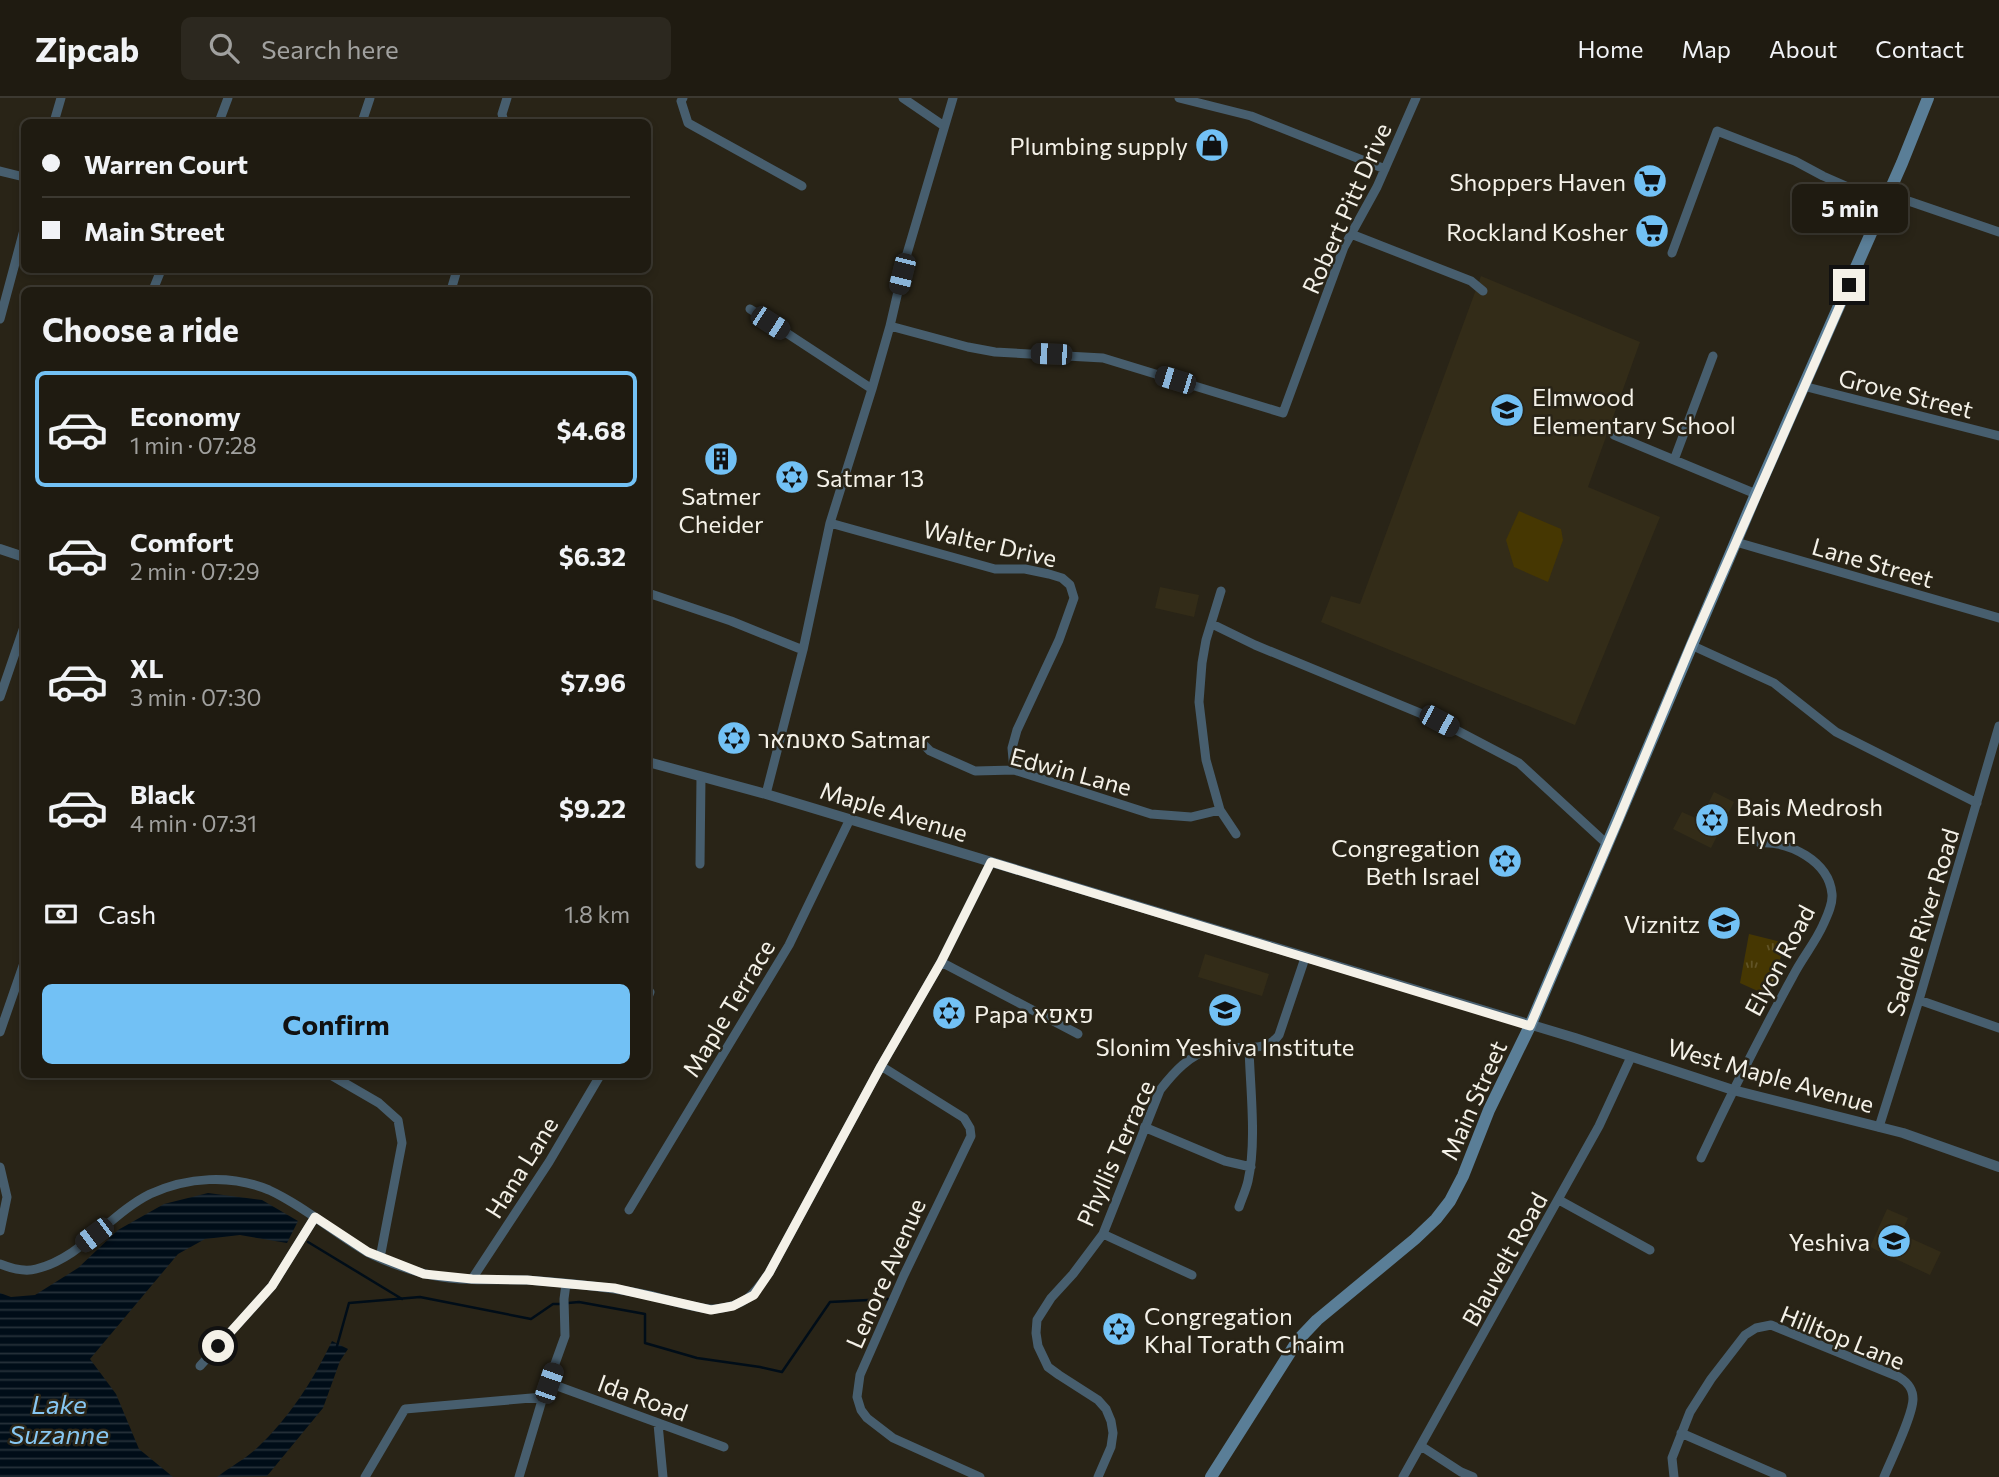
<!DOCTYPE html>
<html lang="en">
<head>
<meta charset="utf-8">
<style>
  :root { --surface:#1f1b11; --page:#2c281f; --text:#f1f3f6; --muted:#a1a19f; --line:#3c3931; --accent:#72c1f5 }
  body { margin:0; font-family:Commissioner,Heebo,sans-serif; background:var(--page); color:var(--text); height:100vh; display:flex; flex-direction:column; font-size:26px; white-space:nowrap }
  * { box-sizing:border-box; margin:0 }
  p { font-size:23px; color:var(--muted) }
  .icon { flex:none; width:38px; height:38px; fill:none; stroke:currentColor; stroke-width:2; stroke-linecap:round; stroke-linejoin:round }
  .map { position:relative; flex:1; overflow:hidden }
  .drawer { position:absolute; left:21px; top:189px; width:630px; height:791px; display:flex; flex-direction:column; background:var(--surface); border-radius:10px; box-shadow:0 4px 10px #0003,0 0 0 2px var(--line) }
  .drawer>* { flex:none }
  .banner { position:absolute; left:21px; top:21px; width:630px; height:154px; border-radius:10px; box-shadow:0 4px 10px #0003,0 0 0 2px var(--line); display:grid; align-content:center; height:154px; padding:0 21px; background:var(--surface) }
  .end { position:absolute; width:32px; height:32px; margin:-16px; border:9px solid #f4f1e8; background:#111; box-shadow:0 0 0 4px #111 }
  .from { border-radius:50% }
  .bubble { position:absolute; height:49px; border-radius:10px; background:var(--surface); box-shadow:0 4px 10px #0003,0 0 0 2px var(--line); font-size:23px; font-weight:700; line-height:49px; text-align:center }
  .car { position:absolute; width:21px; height:42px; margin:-21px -10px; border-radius:9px; box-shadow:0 0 5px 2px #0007; background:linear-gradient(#222 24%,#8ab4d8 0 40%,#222 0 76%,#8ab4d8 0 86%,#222 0) }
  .banner b { display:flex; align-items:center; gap:24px; height:66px; font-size:26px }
  .banner b+b { border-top:2px solid var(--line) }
  .banner i { width:18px; height:18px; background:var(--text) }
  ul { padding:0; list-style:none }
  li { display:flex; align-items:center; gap:21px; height:116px; margin:0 14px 10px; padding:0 7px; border:4px solid transparent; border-radius:10px }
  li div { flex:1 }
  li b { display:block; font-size:26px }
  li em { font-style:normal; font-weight:700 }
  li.active { border-color:var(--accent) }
  li>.icon { width:63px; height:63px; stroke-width:1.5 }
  h2 { padding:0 21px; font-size:32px; line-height:84px }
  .pay { display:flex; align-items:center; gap:18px; height:77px; padding:0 21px; font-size:26px }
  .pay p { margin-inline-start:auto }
  .action { display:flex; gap:14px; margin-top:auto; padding:14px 21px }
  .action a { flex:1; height:80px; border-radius:10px; background:var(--accent); color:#111; font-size:28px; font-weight:700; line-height:80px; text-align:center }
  header { display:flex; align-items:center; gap:42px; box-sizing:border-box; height:98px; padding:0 35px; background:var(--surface); border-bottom:2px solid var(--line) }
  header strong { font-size:33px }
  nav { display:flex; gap:38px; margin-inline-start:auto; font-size:24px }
  .search { width:490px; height:63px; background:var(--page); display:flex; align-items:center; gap:18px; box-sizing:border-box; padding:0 24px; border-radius:10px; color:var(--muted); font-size:26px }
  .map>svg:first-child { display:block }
</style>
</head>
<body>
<header>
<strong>Zipcab</strong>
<div class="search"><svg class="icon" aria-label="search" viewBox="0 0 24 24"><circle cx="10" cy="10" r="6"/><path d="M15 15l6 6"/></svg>Search here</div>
<nav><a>Home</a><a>Map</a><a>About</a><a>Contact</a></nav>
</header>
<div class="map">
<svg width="1999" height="1379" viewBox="0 0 1999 1379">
  <defs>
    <pattern id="park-tufts" width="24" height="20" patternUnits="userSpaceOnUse" patternTransform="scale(1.75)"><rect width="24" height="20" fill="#463702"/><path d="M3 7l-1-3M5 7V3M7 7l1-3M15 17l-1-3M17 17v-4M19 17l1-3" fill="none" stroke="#615427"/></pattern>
    <pattern id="water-rules" width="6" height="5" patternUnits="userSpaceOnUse" patternTransform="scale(1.75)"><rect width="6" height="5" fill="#000d18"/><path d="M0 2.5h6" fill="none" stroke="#26313a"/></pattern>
  </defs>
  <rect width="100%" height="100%" fill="#292417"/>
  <!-- built -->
  <path fill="#332c18" d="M1481 178 1640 244 1588 389 1660 419 1575 627 1321 524 1331 498 1360 506Z
    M1160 489 1199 497 1194 519 1155 510Z
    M1714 694 1734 704 1711 750 1673 731 1682 714 1700 722Z
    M1205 856 1269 876 1262 898 1198 879Z
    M1887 1111 1908 1120 1901 1136 1941 1154 1930 1177 1870 1149Z"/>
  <!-- grass -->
  <path fill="#463702" d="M1519 413 1561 431 1563 442 1548 484 1514 469 1506 442Z"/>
  <!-- park -->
  <path fill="url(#park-tufts)" d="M1749 836 1785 845 1769 898 1740 885Z"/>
  <!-- water -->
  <path fill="url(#water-rules)" d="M208 1095 262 1102 298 1123 287 1145 240 1137 205 1141 178 1156 90 1261 116 1296 139 1351 173 1379H0V1195L11 1199 35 1197 78 1170 118 1132 164 1106Z
    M332 1243 348 1251 340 1263 323 1310 267 1378 217 1379C230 1369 245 1361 257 1350 289 1320 313 1283 332 1243Z"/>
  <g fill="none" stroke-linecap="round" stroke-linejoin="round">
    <!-- stream -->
    <path stroke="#000d18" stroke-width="2.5" d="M308 1144 402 1201
      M568 1205 579 1204 645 1216V1245L697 1260 760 1269 782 1274 830 1204 888 1201
      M337 1248 349 1205 420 1199 531 1221 553 1206H561"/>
    <!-- minor -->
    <path stroke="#475e6e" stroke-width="9" d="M683 0 681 3 688 25 802 88
      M903 0 944 28
      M1179 0 1251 18 1385 71
      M54 24 61 0
      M219 24 228 0
      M362 24 370 0
      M504 24 502 16 507 0
      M0 73 24 79
      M1351 136 1471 183 1483 193
      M1672 155 1717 33 1795 63 1823 78 1871 99 1888 96 1999 134
      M153 192 161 172
      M451 192 457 172
      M750 211 872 291
      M0 221 24 132
      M890 228 968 249 995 254 1103 260 1283 315 1344 149 1377 89 1416 0
      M1803 288 1999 338
      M1614 337 1756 396
      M1674 362 1713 258
      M830 425 995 471H1025L1049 476 1062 480 1070 487 1074 500 1059 542 1017 632 1012 650 1014 672
      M1736 444 1999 520
      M1221 493 1206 542 1202 565 1199 604 1206 662 1220 712 1236 736
      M648 495 731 523 803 552
      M1212 526 1255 547 1439 623 1519 665 1607 746
      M1691 547 1774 585 1836 634 1977 705
      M0 599 24 529
      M918 641 930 653 975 673 1014 672 1151 716 1191 719 1220 712
      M766 696 803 552 830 425 872 291 890 228 906 159 953 0
      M700 766 701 679
      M941 864 1078 936
      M648 899 650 894
      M1919 902 1999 930
      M0 934 24 865
      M881 968 964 1020 970 1030 971 1038 904 1177 860 1277 857 1299 861 1312 867 1320 893 1340 980 1379
      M329 976 379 1005 398 1022 402 1045 380 1160
      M1144 1029 1225 1063 1251 1069
      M1879 1029 1919 902 1999 628
      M1701 1060C1730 998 1760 938 1793 878 1802 860 1815 845 1823 827 1827 818 1833 806 1832 796 1829 763 1789 743 1760 745
      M0 1069 7 1099 0 1133
      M1559 1102 1650 1152
      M1239 1109C1242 1100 1246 1092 1248 1083 1257 1043 1250 990 1249 949
      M629 1112 789 847 850 721
      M1103 1136 1192 1177
      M0 1166C10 1170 25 1174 36 1171 81 1160 110 1116 150 1096 187 1079 231 1076 269 1092 304 1108 334 1135 367 1154 384 1163 404 1170 422 1175 452 1184 495 1181 527 1182 570 1185 612 1189 653 1198 669 1202 700 1212 715 1211 745 1208 753 1198 769 1175L881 968 941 864 991 764
      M472 1181 549 1064 601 976
      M200 1268 272 1188 315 1119
      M549 1285 724 1349
      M658 1326 663 1379
      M1681 1335 1782 1379
      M1421 1348 1461 1374 1473 1379
      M365 1379 405 1311 543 1299
      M519 1379 543 1299 565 1238 564 1201 566 1186
      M1098 1379 1111 1349 1113 1335 1111 1323 1106 1311 1098 1302 1059 1277 1048 1269 1038 1248 1036 1235 1037 1222 1051 1200 1073 1176 1103 1136 1160 992C1174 974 1189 957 1212 951 1234 945 1264 958 1279 937L1305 860
      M1403 1379 1599 1028 1631 959
      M1674 1379 1672 1360 1690 1314 1711 1281 1745 1237 1756 1230 1771 1227 1899 1279C1907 1284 1913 1290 1913 1301 1913 1317 1891 1362 1884 1379"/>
    <!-- tertiary -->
    <path stroke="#475e6e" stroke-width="10" d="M0 451 24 459
      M648 664 766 696 1575 940 1733 992 1903 1035 1999 1069"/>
    <!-- secondary -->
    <path stroke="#5a7e97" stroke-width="12" d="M1211 1379 1298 1242 1317 1222 1415 1141 1436 1121 1450 1103 1463 1078 1489 1012 1530 928 1756 396 1902 65 1928 0"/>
  </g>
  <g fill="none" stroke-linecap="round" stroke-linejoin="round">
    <!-- route -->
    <path stroke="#f4f1e8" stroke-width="9" d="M218 1248 272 1188 315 1119 368 1154 424 1176 472 1181 527 1182 614 1190 711 1212 733 1208 754 1197 769 1175 881 968 941 864 991 764 1530 928 1619 720 1691 547 1849 187"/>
  </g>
  <!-- icons -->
  <defs>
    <g id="shop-disc" transform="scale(1.75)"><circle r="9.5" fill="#72c1f5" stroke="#292417"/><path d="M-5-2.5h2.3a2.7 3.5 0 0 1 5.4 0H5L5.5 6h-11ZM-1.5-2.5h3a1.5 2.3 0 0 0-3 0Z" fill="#111"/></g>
    <g id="supermarket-disc" transform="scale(1.75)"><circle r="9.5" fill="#72c1f5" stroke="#292417"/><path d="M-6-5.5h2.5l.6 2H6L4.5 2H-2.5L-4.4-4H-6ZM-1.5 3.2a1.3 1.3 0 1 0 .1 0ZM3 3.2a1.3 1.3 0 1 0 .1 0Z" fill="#111"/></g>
    <g id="school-disc" transform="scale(1.75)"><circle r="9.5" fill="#72c1f5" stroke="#292417"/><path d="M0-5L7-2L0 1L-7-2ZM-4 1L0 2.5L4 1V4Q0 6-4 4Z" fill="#111"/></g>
    <g id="building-disc" transform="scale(1.75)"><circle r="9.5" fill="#72c1f5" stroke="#292417"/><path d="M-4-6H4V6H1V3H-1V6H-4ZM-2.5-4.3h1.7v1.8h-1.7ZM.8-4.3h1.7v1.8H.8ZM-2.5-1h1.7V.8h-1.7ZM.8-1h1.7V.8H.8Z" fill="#111"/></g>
    <g id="synagogue-disc" transform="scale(1.75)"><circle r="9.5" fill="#72c1f5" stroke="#292417"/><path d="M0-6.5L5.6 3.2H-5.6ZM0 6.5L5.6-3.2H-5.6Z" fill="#111"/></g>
  </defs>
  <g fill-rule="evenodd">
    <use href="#shop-disc" x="1212" y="47"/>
    <use href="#supermarket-disc" x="1650" y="83"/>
    <use href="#supermarket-disc" x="1652" y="133"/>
    <use href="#school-disc" x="1507" y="312"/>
    <use href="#building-disc" x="721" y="361"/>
    <use href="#synagogue-disc" x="792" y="379"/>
    <use href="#synagogue-disc" x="734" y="640"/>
    <use href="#synagogue-disc" x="1712" y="722"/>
    <use href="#synagogue-disc" x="1505" y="763"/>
    <use href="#school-disc" x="1724" y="825"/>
    <use href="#school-disc" x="1225" y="912"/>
    <use href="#synagogue-disc" x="949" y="915"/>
    <use href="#school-disc" x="1894" y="1143"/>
    <use href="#synagogue-disc" x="1119" y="1231"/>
  </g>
  <g text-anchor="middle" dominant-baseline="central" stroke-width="5" stroke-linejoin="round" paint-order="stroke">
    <!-- poi labels -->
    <g font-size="24" fill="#f4f1e8" stroke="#292417" text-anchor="end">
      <text x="1188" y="47">Plumbing supply</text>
      <text x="1626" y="83">Shoppers Haven</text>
      <text x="1628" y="133">Rockland Kosher</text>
      <text x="1532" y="298" text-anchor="start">Elmwood<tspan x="1532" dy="28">Elementary School</tspan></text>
      <text x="816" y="379" text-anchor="start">Satmar 13</text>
      <text x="721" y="397" text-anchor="middle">Satmer<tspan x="721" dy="28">Cheider</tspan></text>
      <text x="758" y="640" text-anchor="start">סאטמאר Satmar</text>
      <text x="1736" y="708" text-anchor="start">Bais Medrosh<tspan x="1736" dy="28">Elyon</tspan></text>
      <text x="1480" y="749">Congregation<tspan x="1480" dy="28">Beth Israel</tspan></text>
      <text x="1700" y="825">Viznitz</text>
      <text x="974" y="915" text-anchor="start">Papa פאפא</text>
      <text x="1225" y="948" text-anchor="middle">Slonim Yeshiva Institute</text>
      <text x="1870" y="1143">Yeshiva</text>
      <text x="1144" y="1217" text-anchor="start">Congregation<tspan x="1144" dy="28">Khal Torath Chaim</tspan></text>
    </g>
    <!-- street labels -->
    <g font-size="24" fill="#f4f1e8" stroke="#292417">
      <text transform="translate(1346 110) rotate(-66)">Robert Pitt Drive</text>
      <text transform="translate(1906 295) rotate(14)">Grove Street</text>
      <text transform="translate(990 445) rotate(13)">Walter Drive</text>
      <text transform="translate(1873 464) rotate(16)">Lane Street</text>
      <text transform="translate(1071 673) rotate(15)">Edwin Lane</text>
      <text transform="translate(894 713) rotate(17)">Maple Avenue</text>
      <text transform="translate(1922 824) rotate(-73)">Saddle River Road</text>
      <text transform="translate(1779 862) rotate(-62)">Elyon Road</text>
      <text transform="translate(728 910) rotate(-59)">Maple Terrace</text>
      <text transform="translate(1771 977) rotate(16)">West Maple Avenue</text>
      <text transform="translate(1473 1002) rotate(-66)">Main Street</text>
      <text transform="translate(1115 1055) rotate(-66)">Phyllis Terrace</text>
      <text transform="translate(521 1069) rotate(-58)">Hana Lane</text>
      <text transform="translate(1504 1161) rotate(-61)">Blauvelt Road</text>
      <text transform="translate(885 1175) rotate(-66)">Lenore Avenue</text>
      <text transform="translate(1843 1239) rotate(22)">Hilltop Lane</text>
      <text transform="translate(643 1299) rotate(20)">Ida Road</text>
    </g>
    <!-- water labels -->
    <g font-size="26" font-style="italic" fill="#87c7f2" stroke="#292417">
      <text x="59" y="1305">Lake<tspan x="59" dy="30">Suzanne</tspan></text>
    </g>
  </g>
</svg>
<i class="end from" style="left:218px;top:1248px"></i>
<i class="end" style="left:1849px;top:187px"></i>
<div class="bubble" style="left:1792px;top:86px;width:116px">5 min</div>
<i class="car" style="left:902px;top:176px;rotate:194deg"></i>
<i class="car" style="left:770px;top:225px;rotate:123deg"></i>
<i class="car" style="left:1051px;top:256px;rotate:272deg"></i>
<i class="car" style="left:1175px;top:282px;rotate:287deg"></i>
<i class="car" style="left:1439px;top:623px;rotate:118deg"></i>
<i class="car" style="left:94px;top:1137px;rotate:233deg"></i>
<i class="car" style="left:549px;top:1285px;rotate:19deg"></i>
<div class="banner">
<b><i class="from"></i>Warren Court</b>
<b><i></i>Main Street</b>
</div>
<section class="drawer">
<h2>Choose a ride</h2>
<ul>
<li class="active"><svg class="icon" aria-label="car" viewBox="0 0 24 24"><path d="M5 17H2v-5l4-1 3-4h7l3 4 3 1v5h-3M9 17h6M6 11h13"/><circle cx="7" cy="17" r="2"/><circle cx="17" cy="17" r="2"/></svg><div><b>Economy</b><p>1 min · 07:28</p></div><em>$4.68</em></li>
<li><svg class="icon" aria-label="car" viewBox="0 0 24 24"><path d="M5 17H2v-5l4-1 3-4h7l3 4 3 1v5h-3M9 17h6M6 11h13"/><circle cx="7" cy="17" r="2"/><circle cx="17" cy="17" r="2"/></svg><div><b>Comfort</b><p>2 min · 07:29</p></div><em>$6.32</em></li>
<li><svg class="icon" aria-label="car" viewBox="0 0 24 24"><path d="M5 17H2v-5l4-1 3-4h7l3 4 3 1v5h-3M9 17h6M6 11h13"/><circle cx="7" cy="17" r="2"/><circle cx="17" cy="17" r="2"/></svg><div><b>XL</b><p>3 min · 07:30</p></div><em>$7.96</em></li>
<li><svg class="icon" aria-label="car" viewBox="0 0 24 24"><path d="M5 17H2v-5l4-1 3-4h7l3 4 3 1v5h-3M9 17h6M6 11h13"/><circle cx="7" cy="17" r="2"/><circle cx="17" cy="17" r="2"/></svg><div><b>Black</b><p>4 min · 07:31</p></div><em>$9.22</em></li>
</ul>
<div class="pay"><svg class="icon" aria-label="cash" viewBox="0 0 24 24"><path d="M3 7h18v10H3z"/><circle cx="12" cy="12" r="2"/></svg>Cash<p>1.8 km</p></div>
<div class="action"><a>Confirm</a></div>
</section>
</div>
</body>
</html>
